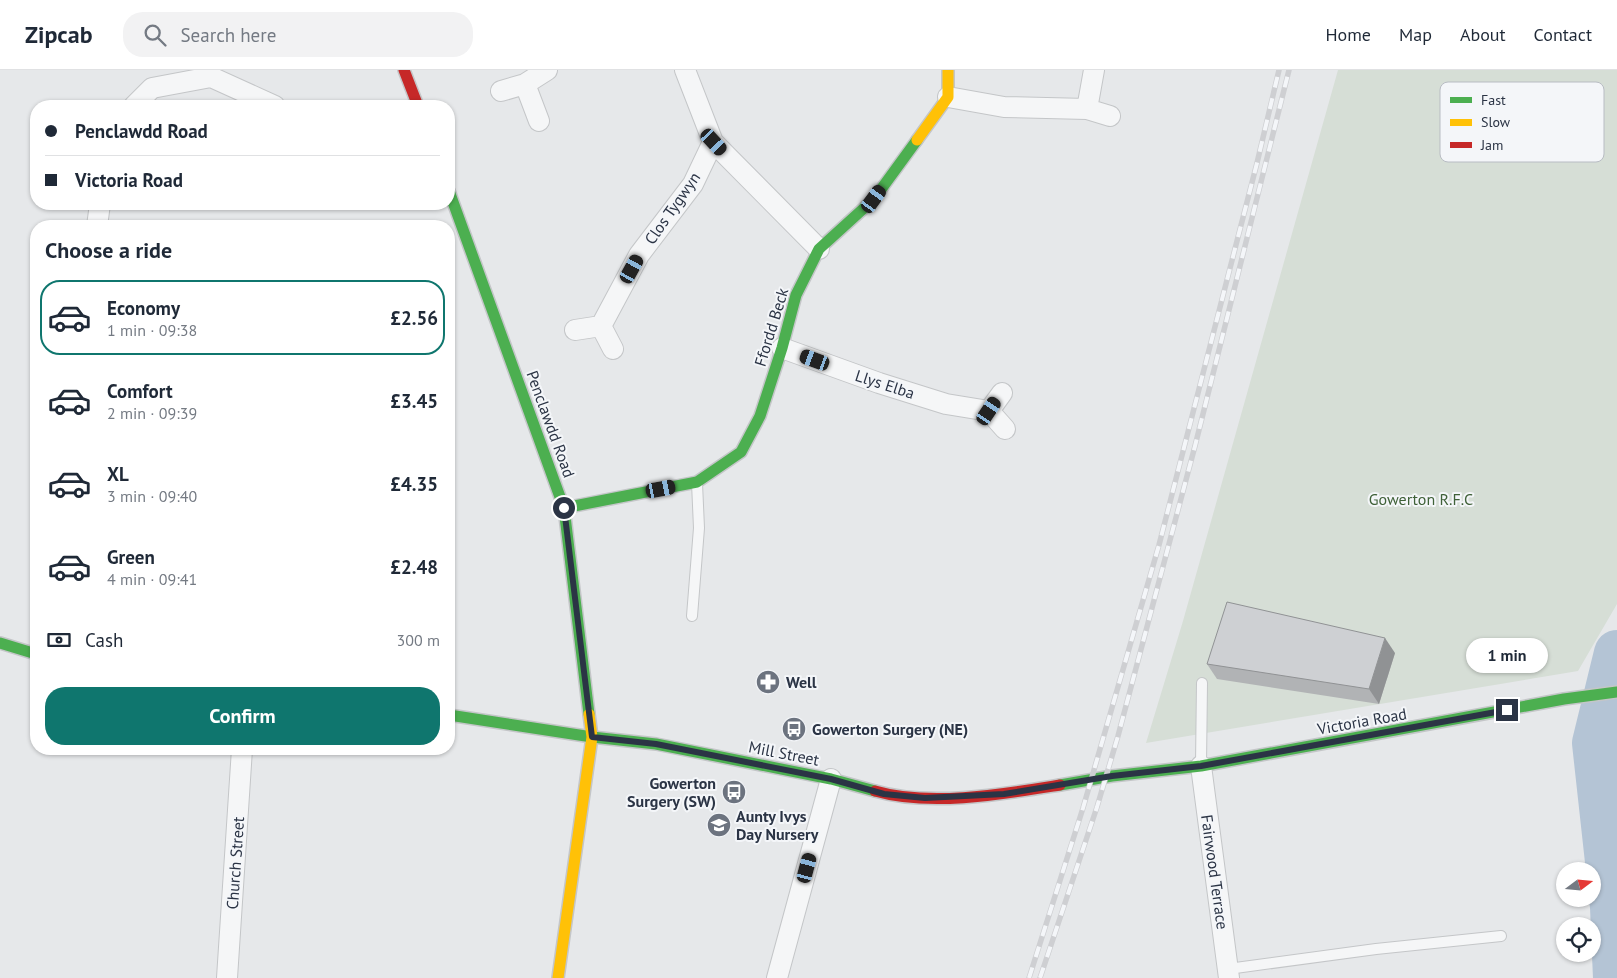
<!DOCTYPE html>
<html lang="en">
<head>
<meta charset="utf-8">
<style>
  :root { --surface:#fff; --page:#f2f2f3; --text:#1f2937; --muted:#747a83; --line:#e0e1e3; --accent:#0f766e }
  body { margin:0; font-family:"PT Sans",sans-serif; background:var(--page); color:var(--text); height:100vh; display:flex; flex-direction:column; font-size:19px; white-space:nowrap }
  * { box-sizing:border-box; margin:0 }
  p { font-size:16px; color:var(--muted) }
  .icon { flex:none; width:28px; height:28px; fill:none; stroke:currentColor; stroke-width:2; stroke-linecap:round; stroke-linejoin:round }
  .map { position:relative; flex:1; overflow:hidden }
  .details { position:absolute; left:30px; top:150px; width:425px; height:535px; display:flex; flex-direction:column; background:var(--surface); border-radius:20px; box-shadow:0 1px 4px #0004 }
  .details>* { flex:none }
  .hud { position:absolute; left:30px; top:30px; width:425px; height:110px; border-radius:20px; box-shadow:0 1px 4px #0004; display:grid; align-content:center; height:110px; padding:0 15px; background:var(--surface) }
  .needle { width:32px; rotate:74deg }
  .controls { position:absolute; left:1556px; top:792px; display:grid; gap:10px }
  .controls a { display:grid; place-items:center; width:45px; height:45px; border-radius:50%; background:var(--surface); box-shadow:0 1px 4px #0004; font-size:25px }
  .end { position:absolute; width:22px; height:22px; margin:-11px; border:6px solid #2b3445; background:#fff; box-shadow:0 0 0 2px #fff }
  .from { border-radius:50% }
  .bubble { position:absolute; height:35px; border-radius:18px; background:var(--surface); box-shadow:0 1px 4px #0004; font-size:16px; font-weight:800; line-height:35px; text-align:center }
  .car { position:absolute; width:15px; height:30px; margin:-15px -8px; border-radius:6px; box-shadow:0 0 4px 1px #0007; background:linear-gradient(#222 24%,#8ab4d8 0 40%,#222 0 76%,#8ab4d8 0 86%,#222 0) }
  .hud b { display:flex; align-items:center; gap:18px; height:48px; font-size:19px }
  .hud b+b { border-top:1px solid var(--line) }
  .hud i { width:12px; height:12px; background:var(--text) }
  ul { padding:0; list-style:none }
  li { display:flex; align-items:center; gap:15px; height:75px; margin:0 10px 8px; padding:0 5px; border:2px solid transparent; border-radius:20px }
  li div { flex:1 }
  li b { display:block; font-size:19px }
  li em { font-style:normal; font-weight:800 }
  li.on { border-color:var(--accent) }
  li>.icon { width:45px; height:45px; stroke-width:1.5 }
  h2 { padding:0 15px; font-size:22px; line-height:60px }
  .pay { display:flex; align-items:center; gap:12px; height:55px; padding:0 15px; font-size:19px }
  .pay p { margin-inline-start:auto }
  .primary-button { display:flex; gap:10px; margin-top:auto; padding:10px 15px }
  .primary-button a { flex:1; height:58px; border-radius:20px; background:var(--accent); color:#fff; font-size:20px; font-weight:800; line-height:58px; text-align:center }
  header { display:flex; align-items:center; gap:30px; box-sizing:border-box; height:70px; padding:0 25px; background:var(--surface); border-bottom:1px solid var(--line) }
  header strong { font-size:24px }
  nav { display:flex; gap:28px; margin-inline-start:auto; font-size:18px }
  .search { width:350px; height:45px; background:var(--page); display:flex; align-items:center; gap:12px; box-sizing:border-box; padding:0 18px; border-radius:20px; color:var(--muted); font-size:19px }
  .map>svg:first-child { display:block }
</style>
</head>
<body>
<header>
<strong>Zipcab</strong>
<div class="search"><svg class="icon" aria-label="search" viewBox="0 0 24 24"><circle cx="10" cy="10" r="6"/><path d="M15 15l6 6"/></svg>Search here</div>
<nav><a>Home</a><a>Map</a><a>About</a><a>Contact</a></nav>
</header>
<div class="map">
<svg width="1617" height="908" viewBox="0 0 1617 908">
  <rect width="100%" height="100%" fill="#e6e8ea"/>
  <!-- green -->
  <path fill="#d6ded6" d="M1338 0H1617V534L1578 601 1146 673 1183 551Z"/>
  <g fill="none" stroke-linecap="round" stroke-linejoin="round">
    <!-- river -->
    <path stroke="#b4c4d5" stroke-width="46" d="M1616 908 1613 837 1595 673 1617 583"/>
    <!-- lane casing -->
    <g stroke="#c4c6c8" stroke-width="12">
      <path id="lane" d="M692 546 699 458 697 413
        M1201 695 1202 613
        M1228 899 1376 879 1501 866"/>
    </g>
    <!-- street casing -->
    <g stroke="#c4c6c8" stroke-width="22">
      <path id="street" d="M685 0 713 72 819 179
        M525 14 539 51
        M501 21 525 14 547 0
        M948 27 1004 37 1087 39 1110 46
        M134 36 152 18 211 7 275 36
        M1087 39 1094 0
        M97 156 100 134
        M601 256 613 279
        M575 260 601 256 639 185 693 114 713 72
        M782 278 879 313 946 334 989 341 1005 359
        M989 341 1002 323
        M1201 696 1229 908
        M227 908 242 679
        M777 908 831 709"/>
    </g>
    <!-- fast casing -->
    <g stroke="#c4c6c8" stroke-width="14">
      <path id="fast" d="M449 121 564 438 589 644
        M564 438 697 412 741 382 760 346 782 278 796 225 819 179 874 129 917 70
        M0 573 36 584
        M449 645 592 667 656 674 831 709 875 721
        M1060 715 1112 706 1201 696 1564 629 1617 622"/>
    </g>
    <!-- slow casing -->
    <g stroke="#c4c6c8" stroke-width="14">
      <path id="slow" d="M917 70 948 27V0
        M558 908 592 667 589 644"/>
    </g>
    <!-- jam casing -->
    <g stroke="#c4c6c8" stroke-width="14">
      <path id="jam" d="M404 0 418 36
        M875 721C930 737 1004 724 1060 715"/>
    </g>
    <!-- lane -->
    <use href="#lane" stroke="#f5f6f7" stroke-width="10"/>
    <!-- street -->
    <use href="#street" stroke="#f5f6f7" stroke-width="20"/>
    <!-- fast -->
    <use href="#fast" stroke="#4caf50" stroke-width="11"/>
    <!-- slow -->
    <use href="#slow" stroke="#ffc107" stroke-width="11"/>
    <!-- jam -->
    <use href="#jam" stroke="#c62828" stroke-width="11"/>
    <!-- rail casing -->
    <g stroke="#cecfd2" stroke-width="5.5">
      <path id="rail" d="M1029 908 1083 738 1159 475 1257 93 1279 0
        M1040 908 1097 737 1118 666 1195 376 1289 0"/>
    </g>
    <!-- rail -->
    <use href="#rail" stroke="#f4f6f9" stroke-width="4" stroke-dasharray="11" stroke-linecap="butt"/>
  </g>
  <!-- wall -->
  <path fill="#b1b3b5" d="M1395 583 1379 634 1217 609 1207 594Z"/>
  <!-- shaded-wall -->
  <path fill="#909294" d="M1385 568 1395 583 1379 634 1369 619Z"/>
  <!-- building -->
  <path fill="#ced0d3" stroke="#909294" d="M1227 532 1385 568 1369 619 1207 594Z"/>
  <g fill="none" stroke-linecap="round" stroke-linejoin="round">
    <!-- route -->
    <path stroke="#2b3445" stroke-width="6" d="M564 438 592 667 656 674 831 709 884 724 925 728 1004 724 1112 706 1201 696 1507 640"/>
  </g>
  <!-- icons -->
  <defs>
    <g id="pharmacy-disc" transform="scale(1.25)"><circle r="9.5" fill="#6c737f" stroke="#f4f6f9"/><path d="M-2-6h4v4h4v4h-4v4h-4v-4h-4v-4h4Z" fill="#fff"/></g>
    <g id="bus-disc" transform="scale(1.25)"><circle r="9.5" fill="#6c737f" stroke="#f4f6f9"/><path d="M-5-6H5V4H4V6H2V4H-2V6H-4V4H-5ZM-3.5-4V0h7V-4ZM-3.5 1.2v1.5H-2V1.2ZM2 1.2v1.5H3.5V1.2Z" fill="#fff"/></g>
    <g id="school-disc" transform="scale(1.25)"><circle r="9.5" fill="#6c737f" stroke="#f4f6f9"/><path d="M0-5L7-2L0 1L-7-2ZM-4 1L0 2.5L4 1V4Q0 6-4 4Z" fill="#fff"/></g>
  </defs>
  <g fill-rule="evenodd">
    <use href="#pharmacy-disc" x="768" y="612"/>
    <use href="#bus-disc" x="794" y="659"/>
    <use href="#bus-disc" x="734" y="722"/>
    <use href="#school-disc" x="719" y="755"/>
  </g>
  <g text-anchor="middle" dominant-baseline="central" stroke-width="4" stroke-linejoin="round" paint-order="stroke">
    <!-- street labels -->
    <g font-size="16" fill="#2b3445" stroke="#f4f6f9">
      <text transform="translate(672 138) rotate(-55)">Clos Tygwyn</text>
      <text transform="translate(771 257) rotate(-73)">Ffordd Beck</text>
      <text transform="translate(885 314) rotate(18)">Llys Elba</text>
      <text transform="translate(551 354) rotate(70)">Penclawdd Road</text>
      <text transform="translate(1362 651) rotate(-10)">Victoria Road</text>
      <text transform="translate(784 683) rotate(11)">Mill Street</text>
      <text transform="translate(235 793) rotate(-86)">Church Street</text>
      <text transform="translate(1215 802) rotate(82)">Fairwood Terrace</text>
    </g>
    <!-- park labels -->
    <g font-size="16" fill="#3f6138" stroke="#f4f6f9">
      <text x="1421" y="429">Gowerton R.F.C</text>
    </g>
    <!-- poi labels -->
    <g font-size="16" font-weight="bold" fill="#2b3445" stroke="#f4f6f9" text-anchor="start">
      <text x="786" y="612">Well</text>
      <text x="812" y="659">Gowerton Surgery (NE)</text>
      <text x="716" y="713" text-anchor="end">Gowerton<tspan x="716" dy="18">Surgery (SW)</tspan></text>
      <text x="736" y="746">Aunty Ivys<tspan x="736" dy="18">Day Nursery</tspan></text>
    </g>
  </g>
  <!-- legend -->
  <rect x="1440" y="12" width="164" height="80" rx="8" fill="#f4f6f9" stroke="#b8bcc3" stroke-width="1"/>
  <rect x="1450" y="27" width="22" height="6" fill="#4caf50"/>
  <rect x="1450" y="49" width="22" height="7" fill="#ffc107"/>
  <rect x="1450" y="72" width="22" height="6" fill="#c62828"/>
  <g font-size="14" fill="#2b3445">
    <text x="1481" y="35">Fast</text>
    <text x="1481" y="57">Slow</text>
    <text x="1481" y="80">Jam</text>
  </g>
</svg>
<div class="controls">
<a><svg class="needle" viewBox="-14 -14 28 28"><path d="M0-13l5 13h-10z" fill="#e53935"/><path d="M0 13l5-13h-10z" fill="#747a83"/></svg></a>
<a><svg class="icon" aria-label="locate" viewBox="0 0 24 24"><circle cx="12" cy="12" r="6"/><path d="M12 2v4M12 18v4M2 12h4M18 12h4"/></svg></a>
</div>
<i class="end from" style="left:564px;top:438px"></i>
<i class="end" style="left:1507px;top:640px"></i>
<div class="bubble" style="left:1466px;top:568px;width:82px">1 min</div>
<i class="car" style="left:714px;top:72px;rotate:137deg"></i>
<i class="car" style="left:874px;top:129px;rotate:36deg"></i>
<i class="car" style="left:632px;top:199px;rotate:29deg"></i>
<i class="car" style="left:815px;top:290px;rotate:290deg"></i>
<i class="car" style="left:989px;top:341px;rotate:34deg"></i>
<i class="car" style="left:661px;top:419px;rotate:79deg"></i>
<i class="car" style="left:807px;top:798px;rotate:15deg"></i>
<div class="hud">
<b><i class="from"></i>Penclawdd Road</b>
<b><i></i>Victoria Road</b>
</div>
<section class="details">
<h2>Choose a ride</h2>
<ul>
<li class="on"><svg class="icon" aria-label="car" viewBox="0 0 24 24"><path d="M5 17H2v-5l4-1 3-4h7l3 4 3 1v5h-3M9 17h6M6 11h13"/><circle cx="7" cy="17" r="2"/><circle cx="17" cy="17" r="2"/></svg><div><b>Economy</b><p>1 min · 09:38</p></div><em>£2.56</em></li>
<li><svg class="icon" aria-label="car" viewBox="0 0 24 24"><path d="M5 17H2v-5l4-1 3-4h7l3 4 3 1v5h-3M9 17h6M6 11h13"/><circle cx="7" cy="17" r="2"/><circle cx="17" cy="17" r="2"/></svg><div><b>Comfort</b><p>2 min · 09:39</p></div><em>£3.45</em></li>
<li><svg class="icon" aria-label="car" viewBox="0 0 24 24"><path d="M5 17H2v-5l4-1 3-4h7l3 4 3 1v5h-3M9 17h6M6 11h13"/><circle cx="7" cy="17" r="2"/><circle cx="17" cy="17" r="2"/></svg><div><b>XL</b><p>3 min · 09:40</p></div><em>£4.35</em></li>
<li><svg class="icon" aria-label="car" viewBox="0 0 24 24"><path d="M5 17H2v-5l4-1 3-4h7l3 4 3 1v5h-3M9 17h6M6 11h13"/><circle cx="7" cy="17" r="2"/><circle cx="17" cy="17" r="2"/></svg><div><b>Green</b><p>4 min · 09:41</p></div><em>£2.48</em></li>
</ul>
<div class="pay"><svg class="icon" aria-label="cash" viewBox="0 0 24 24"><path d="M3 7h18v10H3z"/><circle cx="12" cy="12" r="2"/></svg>Cash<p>300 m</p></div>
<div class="primary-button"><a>Confirm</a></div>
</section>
</div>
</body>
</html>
